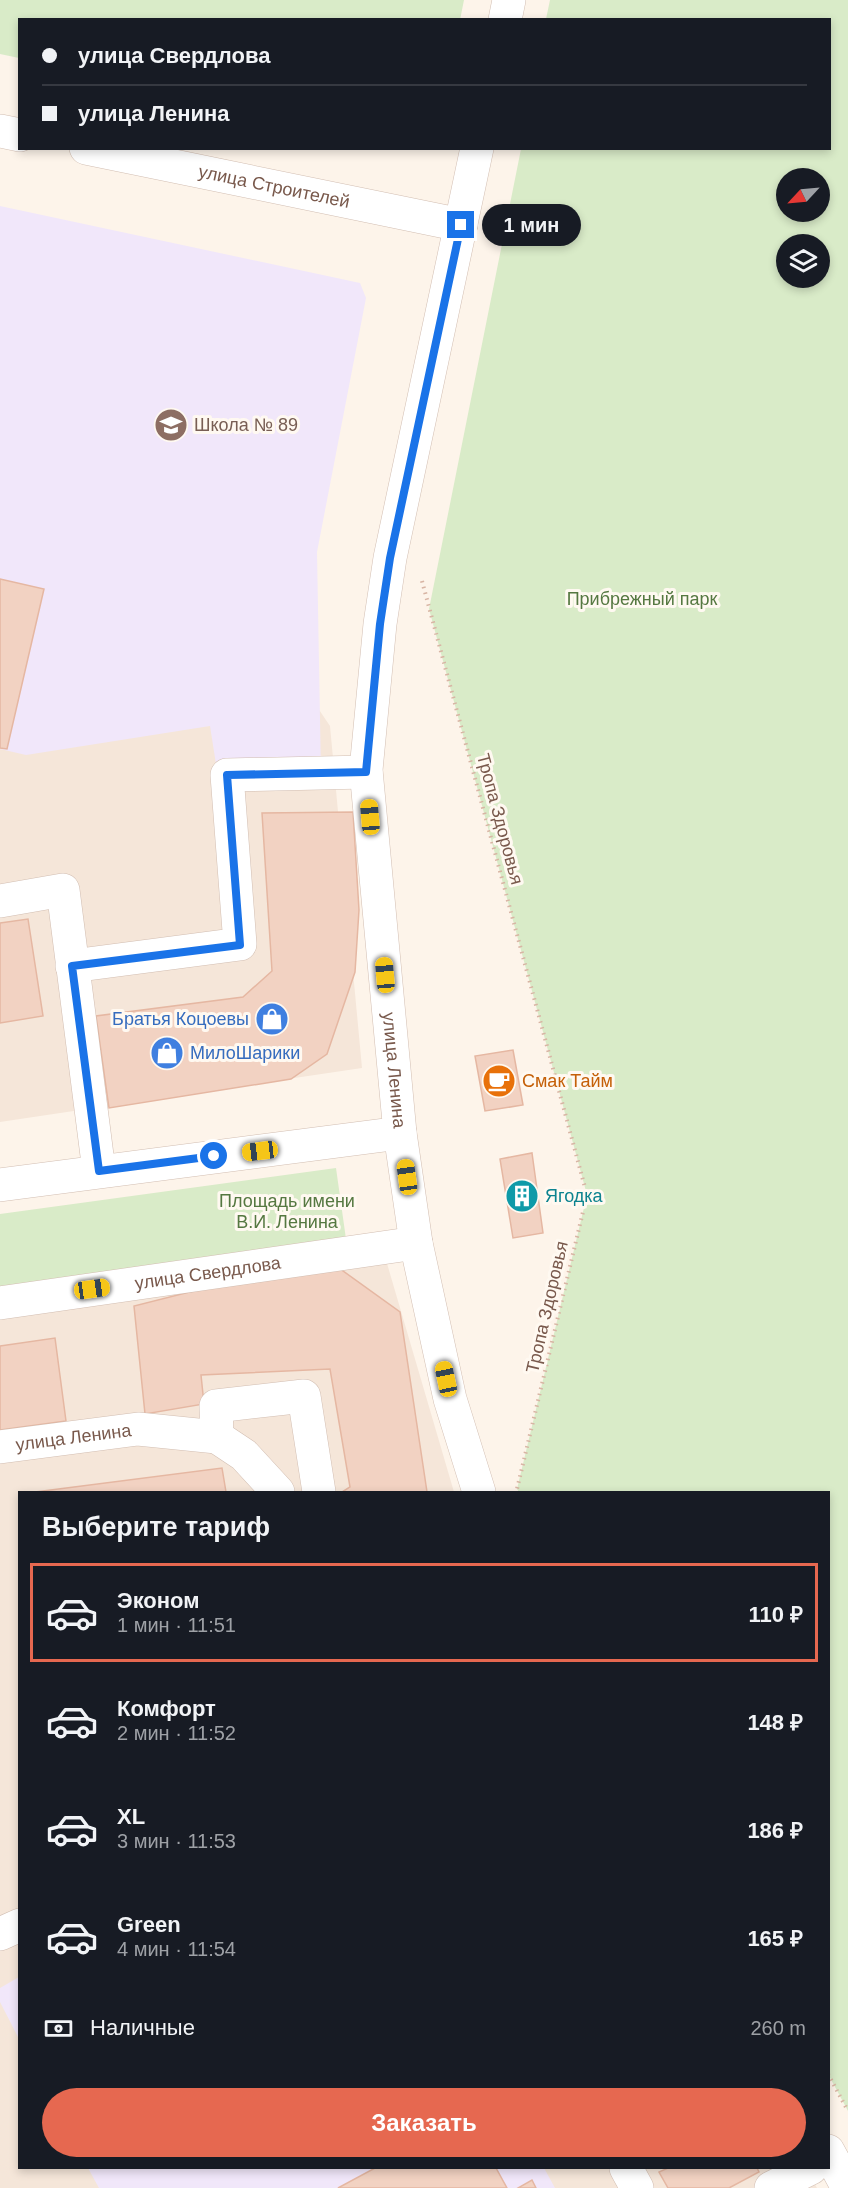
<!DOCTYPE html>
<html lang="ru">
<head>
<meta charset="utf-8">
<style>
  :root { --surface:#171b24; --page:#242831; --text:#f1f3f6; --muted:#9ea1a6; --line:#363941; --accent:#e66850 }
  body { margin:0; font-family:Helvetica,sans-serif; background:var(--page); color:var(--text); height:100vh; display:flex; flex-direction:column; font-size:22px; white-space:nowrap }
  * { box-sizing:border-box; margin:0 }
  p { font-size:20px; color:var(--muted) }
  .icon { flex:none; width:33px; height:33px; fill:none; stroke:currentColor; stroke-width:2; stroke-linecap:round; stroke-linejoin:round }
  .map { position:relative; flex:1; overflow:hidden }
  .details { position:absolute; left:18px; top:1491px; width:812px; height:678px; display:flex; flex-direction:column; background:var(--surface); border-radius:0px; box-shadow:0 3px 9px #0003 }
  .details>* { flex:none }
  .hud { position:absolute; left:18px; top:18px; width:813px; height:132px; border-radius:0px; box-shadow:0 3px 9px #0003; display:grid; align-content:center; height:132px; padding:0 24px; background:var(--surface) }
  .needle { width:39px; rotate:244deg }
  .tools { position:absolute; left:776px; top:168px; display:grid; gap:12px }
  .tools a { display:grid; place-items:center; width:54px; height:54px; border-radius:50%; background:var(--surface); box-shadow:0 3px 9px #0003; font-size:30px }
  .end { position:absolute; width:27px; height:27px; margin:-14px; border:8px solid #1a73e8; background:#fff; box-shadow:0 0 0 3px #fff }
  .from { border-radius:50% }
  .bubble { position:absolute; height:42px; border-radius:21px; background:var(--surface); box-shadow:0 3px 9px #0003; font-size:20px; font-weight:700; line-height:42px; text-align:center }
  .car { position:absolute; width:18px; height:36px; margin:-18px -9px; border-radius:8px; box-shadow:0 0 4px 2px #0007; background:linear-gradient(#f5c518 24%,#345 0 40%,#f5c518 0 76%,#345 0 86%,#f5c518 0) }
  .hud b { display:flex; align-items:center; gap:21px; height:57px; font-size:22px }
  .hud b+b { border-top:2px solid var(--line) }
  .hud i { width:15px; height:15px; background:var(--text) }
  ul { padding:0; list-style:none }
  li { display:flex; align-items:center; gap:18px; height:99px; margin:0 12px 9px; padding:0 12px; border:3px solid transparent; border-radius:0px }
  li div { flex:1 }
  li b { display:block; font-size:22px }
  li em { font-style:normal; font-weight:700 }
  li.on { border-color:var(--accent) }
  li>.icon { width:54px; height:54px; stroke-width:1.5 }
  h2 { padding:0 24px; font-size:27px; line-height:72px }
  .pay { display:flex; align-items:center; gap:15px; height:66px; padding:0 24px; font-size:22px }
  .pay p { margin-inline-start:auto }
  .button { display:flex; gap:12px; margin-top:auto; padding:12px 24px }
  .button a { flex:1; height:69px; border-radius:36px; background:var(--accent); color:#fff; font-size:24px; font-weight:700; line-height:69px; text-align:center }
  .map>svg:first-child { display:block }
</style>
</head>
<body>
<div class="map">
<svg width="848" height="2188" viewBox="0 0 848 2188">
  <rect width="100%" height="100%" fill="#fdf4ea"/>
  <!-- residential -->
  <path fill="#f5e6d9" d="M0 238 330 726 362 1068 0 1122Z
    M381 1243 454 1492H20V2168H806L817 2188H0V1294Z"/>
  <!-- education -->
  <path fill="#f1e7fa" d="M0 206 360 283 366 298 317 552 321 774 218 777 210 726 26 755 0 749Z
    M19 1977V2039L0 2002V1988Z
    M88 2168H544L555 2188H99Z"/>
  <!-- green -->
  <path fill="#d9ebc8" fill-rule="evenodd" d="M0 0H464L460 20H20L19 58 0 54Z
    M550 0H848V2111L828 2074V1492H519L517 1489 587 1195 429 609 521 149 830 148V20L546 19ZM819 178V212H786V178ZM786 244H819V278H786Z
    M336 1168 346 1239 0 1287V1214Z"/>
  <!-- building -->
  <path fill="#f2d2c2" stroke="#e5b7a2" stroke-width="1.5" d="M0 579 44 589 7 749 0 748Z
    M353 812 359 910 355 972 327 1054 291 1079 109 1108 96 1016 243 997 272 971 262 813Z
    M28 919 43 1016 0 1023V923Z
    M513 1050 523 1105 485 1111 475 1056Z
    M532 1153 543 1233 513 1238 500 1159Z
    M325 1258 400 1312 427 1492H342L350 1487 330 1369 201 1375 204 1404 145 1414 134 1306Z
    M55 1338 66 1421 0 1430V1346Z
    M222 1468 226 1492H35Z
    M375 2168H496L507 2188H338Z
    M668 2168H757L759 2172 729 2188H668L659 2172Z
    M532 2180 536 2188H518Z"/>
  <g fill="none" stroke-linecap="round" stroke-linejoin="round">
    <!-- minor casing -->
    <g stroke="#d2beb2" stroke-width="34">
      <g id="minor">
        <path d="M505 20 509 0"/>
        <path d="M0 131 20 135"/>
        <path id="s1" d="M86 148 461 225"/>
        <path id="s2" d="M477 148 390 558 380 624 366 770 400 1133 416 1243 450 1399 479 1492"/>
        <path d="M0 901 63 890 99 1171"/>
        <path d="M72 966 240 944 227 775 366 772"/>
        <path d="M0 1185 400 1133"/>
        <path id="s3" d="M0 1303 416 1243"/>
        <path d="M217 1437 244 1455 278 1492"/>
        <path id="s4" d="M0 1447 138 1429 217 1437 216 1406 304 1396 319 1492"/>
        <path d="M0 1934 20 1925"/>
        <path d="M828 2151 848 2188"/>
        <path d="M626 2168 637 2188"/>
        <path d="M771 2188 811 2168"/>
      </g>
    </g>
    <!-- path -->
    <path stroke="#d8b5a4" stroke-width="4" stroke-dasharray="1.5 4.5" stroke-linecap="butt" d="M422 581 587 1195 517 1489 519 1492
      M828 2074 848 2111"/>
    <!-- minor -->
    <use href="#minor" stroke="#fff" stroke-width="33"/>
  </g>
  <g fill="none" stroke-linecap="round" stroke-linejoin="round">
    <!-- route -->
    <path stroke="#1a73e8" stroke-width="8" d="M214 1156 99 1171 72 966 240 945 227 775 366 772 380 624 390 558 461 225"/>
  </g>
  <!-- icons -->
  <defs>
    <g id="school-disc" transform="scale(1.725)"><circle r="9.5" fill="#8d6e63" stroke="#fff9f1"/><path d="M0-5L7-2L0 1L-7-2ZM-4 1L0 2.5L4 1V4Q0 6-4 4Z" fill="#fff"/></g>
    <g id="shop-disc" transform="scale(1.725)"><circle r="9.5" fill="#3f7fe0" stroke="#fff9f1"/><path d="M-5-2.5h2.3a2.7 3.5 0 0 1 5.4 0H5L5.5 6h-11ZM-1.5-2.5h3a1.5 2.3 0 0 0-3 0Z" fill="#fff"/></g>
    <g id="cafe-disc" transform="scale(1.725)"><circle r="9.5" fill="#e8710a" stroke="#fff9f1"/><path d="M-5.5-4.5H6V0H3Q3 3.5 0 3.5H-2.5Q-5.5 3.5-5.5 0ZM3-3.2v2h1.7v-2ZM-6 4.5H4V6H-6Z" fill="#fff"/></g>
    <g id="building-disc" transform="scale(1.725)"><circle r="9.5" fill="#0f9aa8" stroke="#fff9f1"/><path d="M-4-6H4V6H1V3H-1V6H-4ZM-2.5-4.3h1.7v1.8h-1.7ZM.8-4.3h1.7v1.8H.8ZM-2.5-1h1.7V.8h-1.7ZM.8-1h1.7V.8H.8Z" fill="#fff"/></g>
  </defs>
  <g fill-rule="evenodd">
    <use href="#school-disc" x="171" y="425"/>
    <use href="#shop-disc" x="272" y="1019"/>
    <use href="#shop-disc" x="167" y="1053"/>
    <use href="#cafe-disc" x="499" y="1081"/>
    <use href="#building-disc" x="522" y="1196"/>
  </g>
  <g text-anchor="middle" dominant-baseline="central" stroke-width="6" stroke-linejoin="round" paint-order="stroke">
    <!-- street labels -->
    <g font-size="18" fill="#79594c" stroke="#fff9f1">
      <text stroke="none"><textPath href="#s1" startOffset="192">улица Строителей</textPath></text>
      <text transform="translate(500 819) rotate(75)">Тропа Здоровья</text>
      <text stroke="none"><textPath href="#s2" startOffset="934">улица Ленина</textPath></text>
      <text stroke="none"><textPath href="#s3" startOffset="210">улица Свердлова</textPath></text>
      <text transform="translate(547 1307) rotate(-77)">Тропа Здоровья</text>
      <text stroke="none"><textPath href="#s4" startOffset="74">улица Ленина</textPath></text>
    </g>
    <!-- education labels -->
    <g font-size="18" fill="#785e54" stroke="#fff9f1" text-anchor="start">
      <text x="194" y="425">Школа № 89</text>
    </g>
    <!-- park labels -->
    <g font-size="18" fill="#557841" stroke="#fff9f1">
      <text x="642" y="599">Прибрежный парк</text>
      <text x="287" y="1201">Площадь имени<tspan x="287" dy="21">В.И. Ленина</tspan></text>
    </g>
    <!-- shop labels -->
    <g font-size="18" fill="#366cbe" stroke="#fff9f1" text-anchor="end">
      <text x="249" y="1019">Братья Коцоевы</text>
      <text x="190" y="1053" text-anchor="start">МилоШарики</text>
    </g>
    <!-- food labels -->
    <g font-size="18" fill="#c56008" stroke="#fff9f1" text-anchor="start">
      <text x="522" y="1081">Смак Тайм</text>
    </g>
    <!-- culture labels -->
    <g font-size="18" fill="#0d838f" stroke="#fff9f1" text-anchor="start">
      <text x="545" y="1196">Ягодка</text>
    </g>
  </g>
</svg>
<div class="tools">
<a><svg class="needle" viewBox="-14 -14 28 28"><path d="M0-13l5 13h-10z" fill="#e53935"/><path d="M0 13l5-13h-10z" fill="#9ea1a6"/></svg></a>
<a><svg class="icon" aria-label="layers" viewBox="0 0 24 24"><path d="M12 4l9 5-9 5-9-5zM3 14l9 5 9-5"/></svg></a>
</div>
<i class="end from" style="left:214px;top:1156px"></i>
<i class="end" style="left:461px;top:225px"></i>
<div class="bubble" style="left:482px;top:204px;width:99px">1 мин</div>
<i class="car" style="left:370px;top:817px;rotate:355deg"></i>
<i class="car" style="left:385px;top:975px;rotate:355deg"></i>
<i class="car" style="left:260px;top:1151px;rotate:263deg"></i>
<i class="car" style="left:407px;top:1177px;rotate:352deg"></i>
<i class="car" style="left:92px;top:1289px;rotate:82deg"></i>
<i class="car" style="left:446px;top:1379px;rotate:348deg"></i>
<div class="hud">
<b><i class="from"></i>улица Свердлова</b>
<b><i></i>улица Ленина</b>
</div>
<section class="details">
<h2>Выберите тариф</h2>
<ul>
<li class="on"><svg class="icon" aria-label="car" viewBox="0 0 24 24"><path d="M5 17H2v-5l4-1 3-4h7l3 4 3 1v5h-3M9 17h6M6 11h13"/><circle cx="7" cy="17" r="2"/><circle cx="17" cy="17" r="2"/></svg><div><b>Эконом</b><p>1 мин · 11:51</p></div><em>110 ₽</em></li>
<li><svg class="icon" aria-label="car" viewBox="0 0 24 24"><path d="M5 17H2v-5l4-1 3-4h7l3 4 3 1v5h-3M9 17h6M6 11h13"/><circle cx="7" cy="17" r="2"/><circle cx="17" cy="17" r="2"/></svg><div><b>Комфорт</b><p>2 мин · 11:52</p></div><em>148 ₽</em></li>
<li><svg class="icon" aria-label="car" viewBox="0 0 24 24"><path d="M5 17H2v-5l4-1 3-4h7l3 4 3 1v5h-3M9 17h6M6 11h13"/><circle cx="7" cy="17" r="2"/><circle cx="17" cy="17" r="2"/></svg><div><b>XL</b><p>3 мин · 11:53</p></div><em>186 ₽</em></li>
<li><svg class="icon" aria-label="car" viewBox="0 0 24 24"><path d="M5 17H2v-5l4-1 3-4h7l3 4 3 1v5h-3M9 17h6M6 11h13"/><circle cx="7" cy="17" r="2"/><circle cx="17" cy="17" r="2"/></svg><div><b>Green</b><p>4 мин · 11:54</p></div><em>165 ₽</em></li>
</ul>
<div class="pay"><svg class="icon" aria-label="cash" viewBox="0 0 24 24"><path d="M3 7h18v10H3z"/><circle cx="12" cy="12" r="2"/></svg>Наличные<p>260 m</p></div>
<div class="button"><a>Заказать</a></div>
</section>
</div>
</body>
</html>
